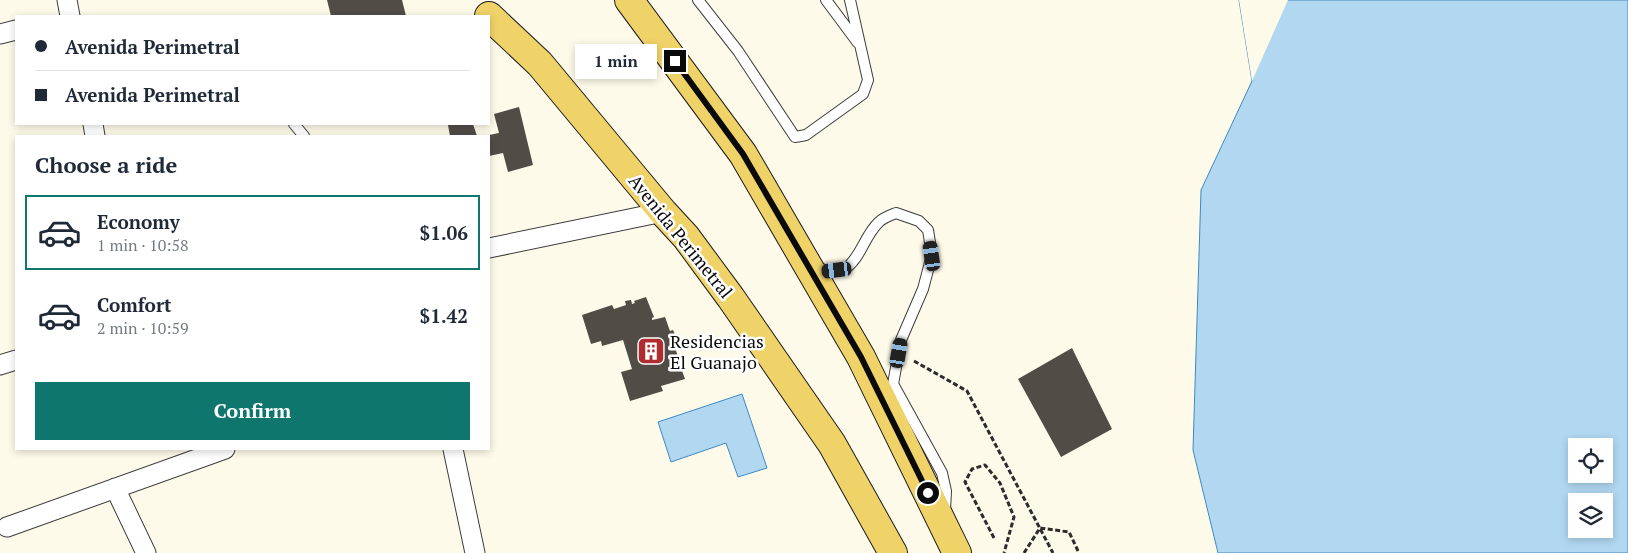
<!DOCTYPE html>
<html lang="en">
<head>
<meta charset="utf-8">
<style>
  :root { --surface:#fff; --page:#f2f2f3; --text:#1f2937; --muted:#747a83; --line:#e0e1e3; --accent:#0f766e }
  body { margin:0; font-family:"PT Serif",serif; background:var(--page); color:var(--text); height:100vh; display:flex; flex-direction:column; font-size:19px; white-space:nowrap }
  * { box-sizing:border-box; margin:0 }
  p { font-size:16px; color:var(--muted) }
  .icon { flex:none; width:28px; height:28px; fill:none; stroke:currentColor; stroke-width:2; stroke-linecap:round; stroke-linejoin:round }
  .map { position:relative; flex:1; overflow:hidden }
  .panel { position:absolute; left:15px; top:135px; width:475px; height:315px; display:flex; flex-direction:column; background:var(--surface); border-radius:0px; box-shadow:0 2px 8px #0003 }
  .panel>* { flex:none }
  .hud { position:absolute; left:15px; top:15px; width:475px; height:110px; border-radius:0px; box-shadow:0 2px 8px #0003; display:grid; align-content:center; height:110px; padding:0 20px; background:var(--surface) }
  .buttons { position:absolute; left:1568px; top:438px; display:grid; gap:10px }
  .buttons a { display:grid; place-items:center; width:45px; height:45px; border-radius:0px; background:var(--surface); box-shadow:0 2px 8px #0003; font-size:25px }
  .end { position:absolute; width:22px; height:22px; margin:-11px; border:6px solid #0a0a0a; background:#fff; box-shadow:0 0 0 2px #fff }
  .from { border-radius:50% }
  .bubble { position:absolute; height:35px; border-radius:0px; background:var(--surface); box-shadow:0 2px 8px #0003; font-size:16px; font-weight:600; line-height:35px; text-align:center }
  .car { position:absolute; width:15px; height:30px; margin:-15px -8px; border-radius:6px; box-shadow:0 0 4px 1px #0007; background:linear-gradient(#222 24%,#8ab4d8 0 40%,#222 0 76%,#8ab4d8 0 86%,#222 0) }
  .hud b { display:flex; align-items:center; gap:18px; height:48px; font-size:19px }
  .hud b+b { border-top:1px solid var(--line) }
  .hud i { width:12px; height:12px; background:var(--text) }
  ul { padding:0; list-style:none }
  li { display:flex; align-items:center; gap:15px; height:75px; margin:0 10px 8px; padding:0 10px; border:2px solid transparent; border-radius:0px }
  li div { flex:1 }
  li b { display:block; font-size:19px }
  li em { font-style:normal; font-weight:600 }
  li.selected { border-color:var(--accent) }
  li>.icon { width:45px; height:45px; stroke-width:1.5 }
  h2 { padding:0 20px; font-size:22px; line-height:60px }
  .action { display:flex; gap:10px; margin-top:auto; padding:10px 20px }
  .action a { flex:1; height:58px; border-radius:0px; background:var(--accent); color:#fff; font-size:20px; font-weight:600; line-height:58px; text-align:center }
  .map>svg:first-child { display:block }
</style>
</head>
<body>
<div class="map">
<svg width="1628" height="553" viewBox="0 0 1628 553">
  <rect width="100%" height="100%" fill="#fefae9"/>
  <!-- water -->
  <path fill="#b1d7f1" stroke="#3e8ac3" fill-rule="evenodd" d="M1239 0H1628V553H1218L1193 450 1201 190 1252 81ZM1576 446H1604V474H1576ZM1576 501H1604V529H1576Z
    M742 394 767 468 738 477 726 443 671 462 658 422Z"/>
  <!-- pier -->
  <path fill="#fefae9" d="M1239 0H1288L1252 81Z"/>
  <!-- building -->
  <path fill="#524c47" d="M327 0H402L406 16H331Z
    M519 107 533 165 508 172 503 153 489 156V135L499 133 494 114Z
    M452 124H473L477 136H450L448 125Z
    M646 297 654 317 652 318V320L665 317 670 331 673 330 676 337 672 338 678 357 681 356 684 364 680 365 685 379 661 386 663 391 630 401 621 372 632 369 623 340 602 346 601 341 591 344 582 315 612 305 614 309 626 305 625 301 631 300 632 304 635 303 634 301Z
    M1072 348 1112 429 1061 457 1018 379Z"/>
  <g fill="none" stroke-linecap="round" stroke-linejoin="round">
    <!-- lane casing -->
    <g stroke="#3d3d3d" stroke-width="12">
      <path id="lane" d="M698 0 738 51 795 137 806 135 863 94 868 80 850 0
        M826 0 858 43
        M294 124 304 136
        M816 267C858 285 858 241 879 222 883 218 891 215 896 213L919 221 928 230 932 255 923 289 901 340 893 384 942 473 946 491 945 511"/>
    </g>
    <!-- street casing -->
    <g stroke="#3d3d3d" stroke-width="21">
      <path id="street" d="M67 0 70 16
        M0 34 16 30
        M93 124 95 136
        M489 248 663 212
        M0 365 16 360
        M453 449 475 553
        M115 488 146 553
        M7 527 225 449"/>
    </g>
    <!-- primary casing -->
    <g stroke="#1b1b1b" stroke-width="30">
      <path id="primary" d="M629 0 743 154 861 357 957 553
        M489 16 540 64 663 212 686 237 731 298 832 444 893 553"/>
    </g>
    <!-- path -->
    <path stroke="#2c2c2c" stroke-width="3" stroke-dasharray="5 2.5" stroke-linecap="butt" d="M914 361 967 391 1053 553
      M994 538 965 482 972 469 985 465 1000 483 1014 517 1004 553
      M1024 553 1040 528 1069 532 1079 553"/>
    <!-- lane -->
    <use href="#lane" stroke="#fff" stroke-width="10"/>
    <!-- street -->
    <use href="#street" stroke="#fff" stroke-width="19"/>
    <!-- primary -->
    <use href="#primary" stroke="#efd268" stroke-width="28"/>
  </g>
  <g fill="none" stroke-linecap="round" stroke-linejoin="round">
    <!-- route -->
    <path stroke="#0a0a0a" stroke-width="6" d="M675 61 743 154 861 357 928 493"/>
  </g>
  <!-- icons -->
  <defs>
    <g id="building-square" transform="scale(1.4375)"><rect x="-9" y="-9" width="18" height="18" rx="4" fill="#af2d30" stroke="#fff"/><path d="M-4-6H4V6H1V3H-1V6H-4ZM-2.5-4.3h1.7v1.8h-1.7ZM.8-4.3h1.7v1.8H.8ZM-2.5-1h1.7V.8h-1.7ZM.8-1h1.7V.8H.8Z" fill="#fff"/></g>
  </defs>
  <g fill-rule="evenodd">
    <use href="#building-square" x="651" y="351"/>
  </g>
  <g text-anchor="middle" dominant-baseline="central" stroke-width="5" stroke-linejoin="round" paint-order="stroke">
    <!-- street labels -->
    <g font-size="18" fill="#0a0a0a" stroke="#fff">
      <text transform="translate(681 236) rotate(51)">Avenida Perimetral</text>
    </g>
    <!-- poi labels -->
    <g font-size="18" fill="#0a0a0a" stroke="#fff" text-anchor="start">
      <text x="670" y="341">Residencias<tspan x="670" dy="21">El Guanajo</tspan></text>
    </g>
  </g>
</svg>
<div class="buttons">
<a><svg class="icon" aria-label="locate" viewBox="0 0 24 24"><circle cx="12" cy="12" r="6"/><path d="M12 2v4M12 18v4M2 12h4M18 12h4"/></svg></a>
<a><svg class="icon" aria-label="layers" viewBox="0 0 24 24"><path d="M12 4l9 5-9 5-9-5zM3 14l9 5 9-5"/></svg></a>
</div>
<i class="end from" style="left:928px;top:493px"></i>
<i class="end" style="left:675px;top:61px"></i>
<div class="bubble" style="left:575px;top:44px;width:82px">1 min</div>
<i class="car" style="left:932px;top:256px;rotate:352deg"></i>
<i class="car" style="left:837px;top:270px;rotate:263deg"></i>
<i class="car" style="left:899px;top:353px;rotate:10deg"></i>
<div class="hud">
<b><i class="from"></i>Avenida Perimetral</b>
<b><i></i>Avenida Perimetral</b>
</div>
<section class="panel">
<h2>Choose a ride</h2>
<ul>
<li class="selected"><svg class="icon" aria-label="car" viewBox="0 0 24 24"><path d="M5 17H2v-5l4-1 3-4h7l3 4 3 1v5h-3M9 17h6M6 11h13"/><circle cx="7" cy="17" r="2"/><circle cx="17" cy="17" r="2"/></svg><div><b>Economy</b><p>1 min · 10:58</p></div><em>$1.06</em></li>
<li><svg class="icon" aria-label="car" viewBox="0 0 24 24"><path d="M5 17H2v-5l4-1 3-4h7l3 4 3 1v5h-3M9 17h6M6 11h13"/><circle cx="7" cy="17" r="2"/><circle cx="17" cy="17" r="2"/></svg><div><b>Comfort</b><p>2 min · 10:59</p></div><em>$1.42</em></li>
</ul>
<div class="action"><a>Confirm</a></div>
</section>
</div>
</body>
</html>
